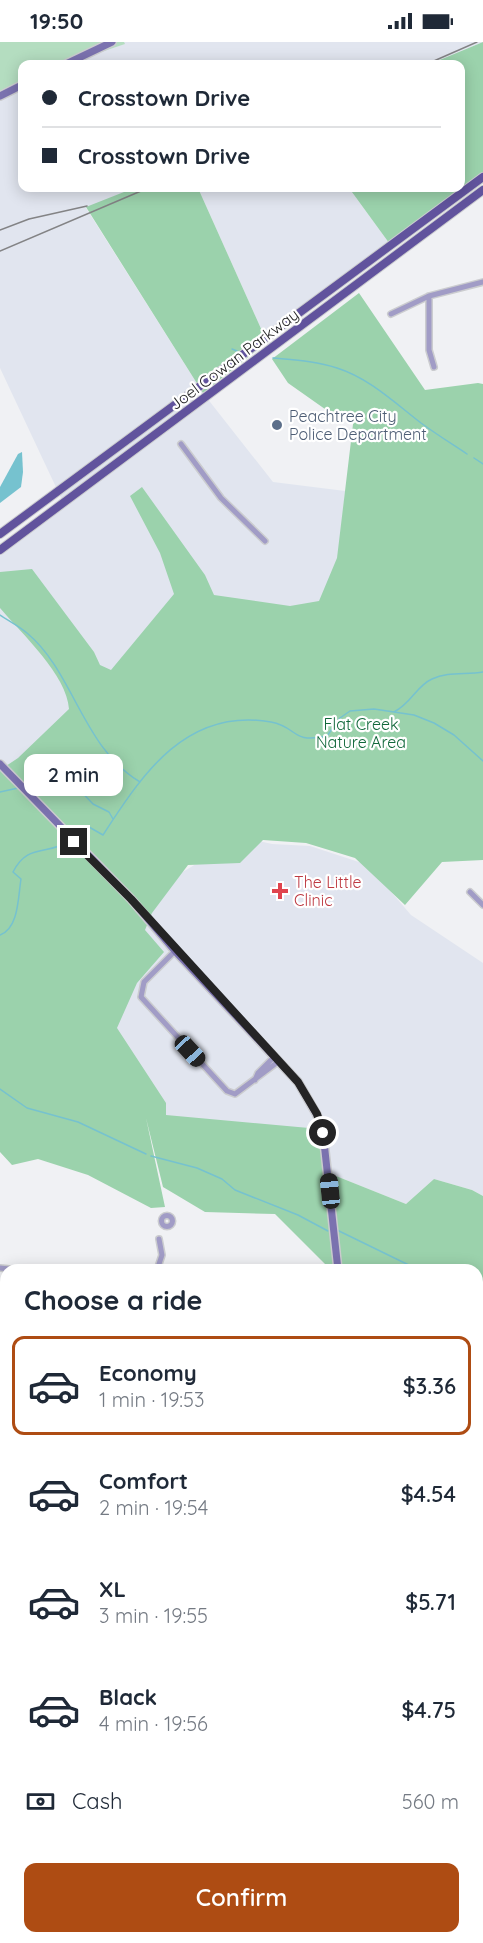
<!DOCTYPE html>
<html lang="en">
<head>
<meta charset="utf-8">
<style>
  :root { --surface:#fff; --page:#f6f6f7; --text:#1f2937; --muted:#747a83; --line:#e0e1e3; --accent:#ae4c13 }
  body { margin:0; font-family:Quicksand,sans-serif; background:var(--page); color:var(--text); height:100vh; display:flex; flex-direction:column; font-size:22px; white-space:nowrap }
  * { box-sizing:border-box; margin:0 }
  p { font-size:20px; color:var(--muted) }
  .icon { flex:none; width:33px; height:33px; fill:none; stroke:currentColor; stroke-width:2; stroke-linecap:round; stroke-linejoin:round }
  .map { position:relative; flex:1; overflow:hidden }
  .drawer { position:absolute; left:0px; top:1222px; width:483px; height:680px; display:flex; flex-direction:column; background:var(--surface); border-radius:18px 18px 0 0; box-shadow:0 3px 15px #0003 }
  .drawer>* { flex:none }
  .top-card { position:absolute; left:18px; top:18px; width:447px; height:132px; border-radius:12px; box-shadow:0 3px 15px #0003; display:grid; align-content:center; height:132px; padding:0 24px; background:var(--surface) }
  .end { position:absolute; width:27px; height:27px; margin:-14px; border:8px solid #242425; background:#fff; box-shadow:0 0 0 3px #fff }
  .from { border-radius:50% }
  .bubble { position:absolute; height:42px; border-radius:12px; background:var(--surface); box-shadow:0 3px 15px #0003; font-size:20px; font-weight:600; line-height:42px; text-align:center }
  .car { position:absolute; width:18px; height:36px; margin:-18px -9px; border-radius:8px; box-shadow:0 0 4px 2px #0007; background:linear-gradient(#222 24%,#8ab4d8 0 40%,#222 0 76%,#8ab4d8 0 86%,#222 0) }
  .top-card b { display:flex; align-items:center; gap:21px; height:57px; font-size:22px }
  .top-card b+b { border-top:2px solid var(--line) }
  .top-card i { width:15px; height:15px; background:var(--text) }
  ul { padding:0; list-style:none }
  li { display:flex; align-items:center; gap:18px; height:99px; margin:0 12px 9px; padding:0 12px; border:3px solid transparent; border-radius:12px }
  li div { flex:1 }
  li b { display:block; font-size:22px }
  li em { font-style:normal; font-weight:600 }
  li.active { border-color:var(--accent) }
  li>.icon { width:54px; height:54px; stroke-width:1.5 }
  h2 { padding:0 24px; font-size:27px; line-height:72px }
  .pay { display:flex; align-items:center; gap:15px; height:66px; padding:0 24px; font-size:22px }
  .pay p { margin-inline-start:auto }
  .action { display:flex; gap:12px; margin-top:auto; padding:12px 24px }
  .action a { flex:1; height:69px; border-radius:12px; background:var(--accent); color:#fff; font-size:24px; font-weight:600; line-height:69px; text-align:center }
  .status { display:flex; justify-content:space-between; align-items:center; height:42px; padding:0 30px; background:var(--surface); direction:ltr }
  .status svg { height:16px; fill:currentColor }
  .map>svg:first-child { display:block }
</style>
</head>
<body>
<div class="status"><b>19:50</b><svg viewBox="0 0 49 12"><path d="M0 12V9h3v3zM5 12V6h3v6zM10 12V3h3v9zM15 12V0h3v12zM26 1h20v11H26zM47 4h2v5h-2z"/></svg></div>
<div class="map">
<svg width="483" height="1901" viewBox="0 0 483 1901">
  <rect width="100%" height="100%" fill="#f0f1f4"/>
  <!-- built -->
  <path fill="#e1e5ef" d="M124 0H483L430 22H65L124 2Z
    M22 38V146H134L86 166 203 351 273 440 345 449 333 571 88 669 0 741V507L62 458 0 326V49Z
    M198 146H349L392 205 267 300Z
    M241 795 272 802 310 804 368 823 411 873 483 921V1154L472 1148 434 1137 406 1162 331 1132 145 1071 107 989 131 861Z"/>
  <!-- green -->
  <path fill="#b4ddc0" d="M0 0H124L125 2 65 22H22V38L0 49Z
    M483 1270V1374L477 1367V1277Z"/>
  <!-- forest -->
  <path fill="#9bd2ac" d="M483 0V141L392 205 349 146H460V22H430Z
    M134 146H198L267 300 203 351 86 165Z
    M359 251 425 348 478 341 483 342V818L442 820 405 863 355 816 306 801 263 798 240 821 188 823 152 871 145 888 164 910 137 941 117 986 166 1061V1073L320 1087 331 1132 406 1162 434 1137 472 1148 483 1154V1270L477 1277V1228H331L275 1172 205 1170 163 1145 146 1076 165 1165 151 1166 88 1133 38 1117 12 1123 0 1110V728L18 716 69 667C67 633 22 592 0 566V530L32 527 94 610 100 623 111 628 174 552 160 511 130 454 142 445 205 533 214 553 290 564 319 559 337 516 354 374 332 372 288 341 272 317Z
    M0 1258 6 1259V1364L0 1369Z"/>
  <!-- water -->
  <path fill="#76c2cf" d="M22 410 23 430 21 445 0 461V445L18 412Z"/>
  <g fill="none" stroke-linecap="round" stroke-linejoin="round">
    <!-- stream -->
    <path stroke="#76c2cf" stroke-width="1.5" d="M232 307 237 309
      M273 316C295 318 316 319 337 326 369 336 395 361 421 381 436 392 452 402 467 412
      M474 416 483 422
      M0 573C9 579 19 584 27 591 74 630 82 705 140 740
      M394 670C412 661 416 644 432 637 448 629 466 633 483 630
      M28 739 62 737 72 740 93 762 109 770 113 777
      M0 750 18 746
      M77 793 89 785 103 793C143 731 187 665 271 680 298 685 291 702 327 694L340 676 350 669 374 667 414 673 434 681 454 693 483 719
      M0 893C19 886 18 855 21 837L13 830C27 802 45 813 69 800
      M0 1047 27 1066 78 1080 146 1112
      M151 1114 197 1126 222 1137 235 1148 298 1173 328 1189
      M337 1188 419 1228
      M477 1237 483 1241
      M0 1294 6 1293
      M477 1337 479 1326
      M477 1339 483 1362
      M226 1901 230 1896"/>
    <!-- street casing -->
    <g stroke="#cbcccf" stroke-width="8">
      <path id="street" d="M429 254V308L434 325
        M391 272 429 254 483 240
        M181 402 221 456 265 499
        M470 850 483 863
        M175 909 144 940 141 955 227 1049 235 1052 279 1019
        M255 1038 258 1031 275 1014
        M161.5 1179a5.5 5.5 0 1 1 11 0a5.5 5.5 0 1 1-11 0Z
        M0 1226 18 1228
        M157 1228 162 1213 159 1197
        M0 1374 6 1369
        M477 1421 483 1418
        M477 1469 483 1477
        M0 1489 6 1487
        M477 1519 483 1514
        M477 1722 483 1741
        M0 1823 6 1824
        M477 1865 483 1854
        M105 1896 106 1901
        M348 1896 355 1901
        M306 1901 308 1896
        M461 1901 463 1896"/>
    </g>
    <!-- secondary casing -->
    <g stroke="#cbcccf" stroke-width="10">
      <path id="secondary" d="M66 22 112 0
        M0 54 22 43
        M0 722 131 857 175 909 298 1040 317 1073 323 1091 338 1228
        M477 1272 483 1264
        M477 1287 483 1279
        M477 1538 483 1546
        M0 1586 6 1580
        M0 1603 6 1596
        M0 1709 6 1715
        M158 1896 159 1901"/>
    </g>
    <!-- primary casing -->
    <g stroke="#cbcccf" stroke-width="10">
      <path id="primary" d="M0 492 483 135
        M0 508 483 148"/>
    </g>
    <!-- street -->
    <use href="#street" stroke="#a19cc6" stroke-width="5"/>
    <!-- secondary -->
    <use href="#secondary" stroke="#7b72af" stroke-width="7"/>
    <!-- primary -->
    <use href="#primary" stroke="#61539d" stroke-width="8"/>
    <!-- rail -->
    <path stroke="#838385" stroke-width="1.5" d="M427 22 477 0
      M0 188 29 177 87 164
      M0 209 148 146"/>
  </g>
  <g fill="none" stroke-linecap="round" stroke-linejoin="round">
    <!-- route -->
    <path stroke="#242425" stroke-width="8" d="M74 800 131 857 298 1040 317 1072 323 1091"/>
  </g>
  <!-- markers -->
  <circle fill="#5c6f8a" stroke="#fff" stroke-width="2" cx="277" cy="383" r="6"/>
  <path fill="#e0444e" stroke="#fff" stroke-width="2" d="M277 840h6v6h6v6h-6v6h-6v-6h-6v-6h6z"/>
  <g text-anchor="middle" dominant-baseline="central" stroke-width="4.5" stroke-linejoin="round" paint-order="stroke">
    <!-- street labels -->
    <g font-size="16" fill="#242425" stroke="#fff">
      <text transform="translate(234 317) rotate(-37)">Joel Cowan Parkway</text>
    </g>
    <!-- service labels -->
    <g font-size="16" fill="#4e5e75" stroke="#fff" text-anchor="start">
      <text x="289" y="374">Peachtree City<tspan x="289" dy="18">Police Department</tspan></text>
    </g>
    <!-- park labels -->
    <g font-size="16" fill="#11683b" stroke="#fff">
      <text x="361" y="682">Flat Creek<tspan x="361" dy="18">Nature Area</tspan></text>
    </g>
    <!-- health labels -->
    <g font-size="16" fill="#be3a42" stroke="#fff" text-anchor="start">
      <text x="294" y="840">The Little<tspan x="294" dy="18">Clinic</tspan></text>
    </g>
  </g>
</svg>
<i class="end from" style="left:323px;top:1091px"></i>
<i class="end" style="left:74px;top:800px"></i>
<div class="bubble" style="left:24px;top:712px;width:99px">2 min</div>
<i class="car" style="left:190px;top:1009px;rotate:137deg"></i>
<i class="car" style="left:330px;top:1149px;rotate:354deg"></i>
<div class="top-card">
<b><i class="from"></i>Crosstown Drive</b>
<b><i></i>Crosstown Drive</b>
</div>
<section class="drawer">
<h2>Choose a ride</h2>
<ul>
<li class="active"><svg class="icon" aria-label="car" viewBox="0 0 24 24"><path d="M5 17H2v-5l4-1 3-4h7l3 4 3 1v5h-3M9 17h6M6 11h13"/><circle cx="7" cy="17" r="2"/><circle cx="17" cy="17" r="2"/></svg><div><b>Economy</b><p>1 min · 19:53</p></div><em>$3.36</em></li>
<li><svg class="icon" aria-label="car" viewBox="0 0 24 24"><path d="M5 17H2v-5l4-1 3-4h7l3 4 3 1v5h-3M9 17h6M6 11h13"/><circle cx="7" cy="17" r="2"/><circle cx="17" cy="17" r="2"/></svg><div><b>Comfort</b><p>2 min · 19:54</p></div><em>$4.54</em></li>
<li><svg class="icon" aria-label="car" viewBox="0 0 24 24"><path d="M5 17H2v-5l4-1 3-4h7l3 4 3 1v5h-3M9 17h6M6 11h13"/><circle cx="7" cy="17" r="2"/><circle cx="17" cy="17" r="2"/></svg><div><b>XL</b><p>3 min · 19:55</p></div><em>$5.71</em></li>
<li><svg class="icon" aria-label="car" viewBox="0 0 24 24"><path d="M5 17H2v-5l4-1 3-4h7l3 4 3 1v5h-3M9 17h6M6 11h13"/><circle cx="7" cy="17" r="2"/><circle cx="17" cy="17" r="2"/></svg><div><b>Black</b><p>4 min · 19:56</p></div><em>$4.75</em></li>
</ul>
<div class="pay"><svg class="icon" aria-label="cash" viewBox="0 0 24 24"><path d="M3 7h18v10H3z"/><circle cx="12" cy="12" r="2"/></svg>Cash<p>560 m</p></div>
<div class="action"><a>Confirm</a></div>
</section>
</div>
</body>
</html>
